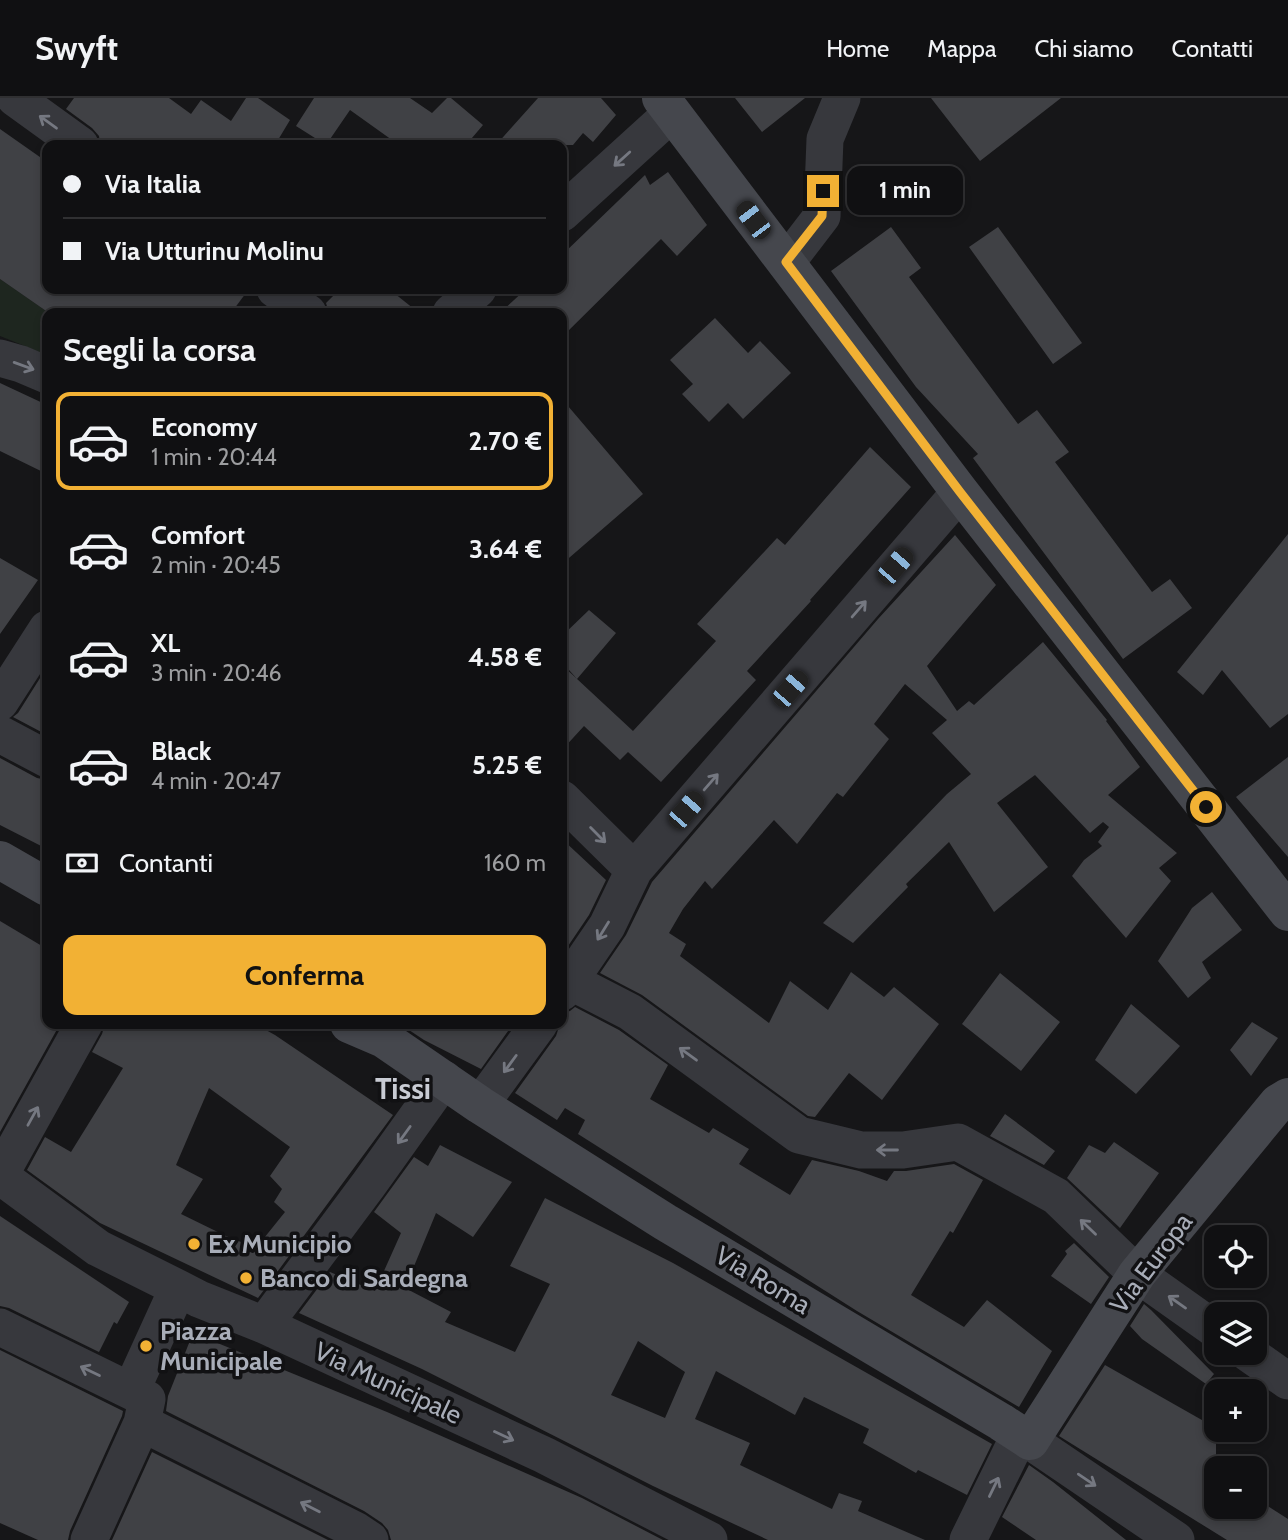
<!DOCTYPE html>
<html lang="it">
<head>
<meta charset="utf-8">
<style>
  :root { --surface:#101012; --page:#19191b; --text:#f1f3f6; --muted:#9c9d9f; --line:#303032; --accent:#f2b134 }
  body { margin:0; font-family:Cabin,sans-serif; background:var(--page); color:var(--text); height:100vh; display:flex; flex-direction:column; font-size:26px; white-space:nowrap }
  * { box-sizing:border-box; margin:0 }
  p { font-size:23px; color:var(--muted) }
  .icon { flex:none; width:38px; height:38px; fill:none; stroke:currentColor; stroke-width:2; stroke-linecap:round; stroke-linejoin:round }
  .map { position:relative; flex:1; overflow:hidden }
  .panel { position:absolute; left:42px; top:210px; width:525px; height:721px; display:flex; flex-direction:column; background:var(--surface); border-radius:14px; box-shadow:0 4px 10px #0003,0 0 0 2px var(--line) }
  .panel>* { flex:none }
  .top-card { position:absolute; left:42px; top:42px; width:525px; height:154px; border-radius:14px; box-shadow:0 4px 10px #0003,0 0 0 2px var(--line); display:grid; align-content:center; height:154px; padding:0 21px; background:var(--surface) }
  .controls { position:absolute; left:1204px; top:1127px; display:grid; gap:14px }
  .controls a { display:grid; place-items:center; width:63px; height:63px; border-radius:14px; background:var(--surface); box-shadow:0 4px 10px #0003,0 0 0 2px var(--line); font-size:35px }
  .end { position:absolute; width:32px; height:32px; margin:-16px; border:9px solid #f2b134; background:#111; box-shadow:0 0 0 4px #111 }
  .from { border-radius:50% }
  .bubble { position:absolute; height:49px; border-radius:14px; background:var(--surface); box-shadow:0 4px 10px #0003,0 0 0 2px var(--line); font-size:23px; font-weight:700; line-height:49px; text-align:center }
  .car { position:absolute; width:21px; height:42px; margin:-21px -10px; border-radius:9px; box-shadow:0 0 5px 2px #0007; background:linear-gradient(#222 24%,#8ab4d8 0 40%,#222 0 76%,#8ab4d8 0 86%,#222 0) }
  .top-card b { display:flex; align-items:center; gap:24px; height:66px; font-size:26px }
  .top-card b+b { border-top:2px solid var(--line) }
  .top-card i { width:18px; height:18px; background:var(--text) }
  ul { padding:0; list-style:none }
  li { display:flex; align-items:center; gap:21px; height:98px; margin:0 14px 10px; padding:0 7px; border:4px solid transparent; border-radius:14px }
  li div { flex:1 }
  li b { display:block; font-size:26px }
  li em { font-style:normal; font-weight:700 }
  li.on { border-color:var(--accent) }
  li>.icon { width:63px; height:63px; stroke-width:1.5 }
  h2 { padding:0 21px; font-size:32px; line-height:84px }
  .pay { display:flex; align-items:center; gap:18px; height:77px; padding:0 21px; font-size:26px }
  .pay p { margin-inline-start:auto }
  .action { display:flex; gap:14px; margin-top:auto; padding:14px 21px }
  .action a { flex:1; height:80px; border-radius:14px; background:var(--accent); color:#111; font-size:28px; font-weight:700; line-height:80px; text-align:center }
  header { display:flex; align-items:center; gap:42px; box-sizing:border-box; height:98px; padding:0 35px; background:var(--surface); border-bottom:2px solid var(--line) }
  header strong { font-size:33px }
  nav { display:flex; gap:38px; margin-inline-start:auto; font-size:24px }
  .map>svg:first-child { display:block }
</style>
</head>
<body>
<header>
<strong>Swyft</strong>
<nav><a>Home</a><a>Mappa</a><a>Chi siamo</a><a>Contatti</a></nav>
</header>
<div class="map">
<svg width="1288" height="1442" viewBox="0 0 1288 1442">
  <rect width="100%" height="100%" fill="#161618"/>
  <!-- green -->
  <path fill="#1e261f" d="M0 181 49 215H47V257L0 238Z"/>
  <!-- building -->
  <path fill="#404145" fill-rule="evenodd" d="M74 0H169L191 16 201 2 231 23 246 0H258L290 22 275 47H104L100 45 99 38 92 30 66 11Z
    M314 0H410L432 15 447 0H451L483 27 466 47H399L350 12 326 47 296 28Z
    M538 0H601L616 17 593 44 583 35 573 47H496Z
    M735 0H805L762 34Z
    M931 0H1061L980 63Z
    M0 31 47 64V191H249L231 215H49L0 181Z
    M668 74 707 127 677 158 661 141 562 239V215H500L526 191H562V157L645 77 650 87Z
    M891 129 921 170 909 179 1018 326 1037 312 1069 354 1055 364 1152 494 1170 481 1192 510 1123 561 973 360 978 356 916 289 831 173Z
    M998 129 1082 245 1053 266 969 149Z
    M340 191H389L419 215H329L326 205Z
    M715 220 748 255 760 243 791 275 743 321 728 305 709 324 682 296 693 286 670 262Z
    M0 285 47 307V376L0 353Z
    M562 301 643 396 562 466Z
    M870 349 911 389 810 502 811 503 747 573 756 582 661 684 628 654 620 662 584 628 562 652V567L633 633 716 543 697 526 777 440 785 447Z
    M1288 436V616L1270 630 1222 572 1203 597 1177 574Z
    M955 437 996 487 927 568 957 613 969 603 974 607 1043 544 1107 622 1106 623 1140 669 1108 697 1177 755 1159 770 1171 783 1126 840 1072 778 1084 762 1102 748 1098 744 1109 729 1103 724 1090 735 1035 677 997 705 1048 769 994 814 949 744 906 786 908 789 853 845 823 825 947 696 971 676 932 635 947 622 905 586 874 626 889 641 843 699 837 695 797 746 774 722 712 791 705 783 683 811 669 835 686 846 680 858 769 925 790 883 828 912 851 874 884 899 894 889 939 926 882 1002 849 975 815 1019 808 1018 642 897 600 875 626 837 652 784 878 521Z
    M0 460 38 482 0 536Z
    M589 512 616 535 577 581 562 564V538Z
    M47 569V637L13 619 18 615Z
    M1288 659V759L1236 699Z
    M0 660 37 680 47 682V751L0 727Z
    M562 741 606 782 589 817 562 857Z
    M1212 794 1242 832 1202 864 1211 880 1188 900 1158 863 1192 810Z
    M0 823 47 851V926H60L0 1034Z
    M1000 875 1060 924 1021 973 962 926Z
    M1131 906 1180 948 1136 996 1095 962Z
    M575 909 619 932 668 967 650 1001 709 1035 713 1030 749 1051 739 1066 790 1097 812 1062 859 1073 887 1083 894 1073H906L954 1066 983 1082 953 1135 950 1133 911 1197 964 1229 987 1202 1052 1253 1019 1309 857 1213 578 1036 585 1022 565 1010 557 1022 515 995 556 938 560 926H562V915L570 913Z
    M1252 924 1278 940 1251 978 1230 952Z
    M105 926H255L275 937 393 1017 258 1200 100 1125 27 1072 45 1039 71 1054 123 970 92 954 102 936ZM209 990 290 1049 270 1078 282 1091 274 1104 285 1114 256 1150 226 1138 181 1116 203 1081 176 1067Z
    M400 926H513L481 971 424 942Z
    M1005 1016 1055 1053 1044 1067 990 1038Z
    M1114 1044 1159 1075 1120 1130 1067 1080 1089 1047 1105 1055Z
    M440 1047 512 1084 473 1139 436 1115 405 1190 451 1214 445 1224 515 1254 550 1186 510 1168 545 1100 673 1165 992 1346 967 1397 918 1372 916 1375 863 1345 869 1331 804 1299 795 1317 716 1273 695 1321 750 1345 740 1367 832 1411 839 1395 862 1403 858 1413 925 1442H768L653 1388 422 1271 299 1215 330 1174 375 1193 401 1135 374 1114 414 1059 428 1068ZM638 1243 685 1274 665 1320 611 1297Z
    M0 1118 129 1204 117 1226 114 1224 99 1254 9 1210 0 1208Z
    M1074 1145 1109 1179 1091 1206 1051 1178 1067 1156 1065 1153Z
    M1144 1206 1151 1212 1214 1276 1206 1286 1142 1241 1130 1228Z
    M193 1235 387 1314 582 1400 663 1442H391L388 1432 382 1425 364 1413 166 1313 168 1298Z
    M0 1252 123 1313 122 1318 70 1433 68 1442H38L0 1425Z
    M1105 1267 1216 1330V1409H1255V1400L1288 1421V1442H1227L1059 1338Z
    M152 1354 328 1442H112Z
    M1029 1367 1053 1384 1126 1442H1036L1002 1419Z"/>
  <g fill="none" stroke-linecap="round" stroke-linejoin="round">
    <!-- street -->
    <path stroke="#37383d" stroke-width="37" d="M15 0 80 47
      M562 115 672 15
      M786 165 822 118 825 41 842 0
      M275 191 308 215
      M451 215 478 191
      M0 260 21 266 47 277
      M0 604 47 531
      M0 636 47 661
      M562 701 634 772
      M562 879 630 914 799 1037 861 1052H903L958 1044 1056 1098 1137 1176 1216 1232
      M562 894 607 828 634 772 960 394
      M480 1007 539 926
      M0 1077 84 926
      M0 1078 98 1150 178 1190 199 1201 264 1227 544 1357 709 1442
      M264 1227 369 1086 444 981
      M0 1229 147 1301 142 1325 355 1432 370 1442
      M1248 1255 1288 1283
      M131 1293 178 1190
      M1030 1343 1176 1442
      M89 1442 142 1325
      M968 1442 1020 1336"/>
    <!-- secondary -->
    <path stroke="#45474d" stroke-width="38" d="M661 0 960 394 1288 814
      M0 762 47 789
      M349 926 384 941 480 1007 665 1124 1001 1324 1030 1343 1137 1176 1278 1005 1288 999"/>
  </g>
  <!-- one-way arrows -->
  <defs><path id="oneway-shaft" d="M-6 0H5M1.5-3L5.5 0L1.5 3" fill="none" stroke-width="1.6" stroke-linecap="round" stroke-linejoin="round" transform="scale(1.75)"/></defs>
  <g stroke="#757881">
    <use href="#oneway-shaft" transform="translate(48 24) rotate(-144)"/>
    <use href="#oneway-shaft" transform="translate(622 61) rotate(138)"/>
    <use href="#oneway-shaft" transform="translate(24 268) rotate(20)"/>
    <use href="#oneway-shaft" transform="translate(859 511) rotate(-49)"/>
    <use href="#oneway-shaft" transform="translate(711 684) rotate(-49)"/>
    <use href="#oneway-shaft" transform="translate(598 737) rotate(45)"/>
    <use href="#oneway-shaft" transform="translate(603 833) rotate(122)"/>
    <use href="#oneway-shaft" transform="translate(688 956) rotate(-144)"/>
    <use href="#oneway-shaft" transform="translate(510 966) rotate(126)"/>
    <use href="#oneway-shaft" transform="translate(33 1018) rotate(-61)"/>
    <use href="#oneway-shaft" transform="translate(404 1037) rotate(126)"/>
    <use href="#oneway-shaft" transform="translate(887 1052) rotate(180)"/>
    <use href="#oneway-shaft" transform="translate(1088 1129) rotate(-136)"/>
    <use href="#oneway-shaft" transform="translate(1177 1204) rotate(-145)"/>
    <use href="#oneway-shaft" transform="translate(90 1273) rotate(-154)"/>
    <use href="#oneway-shaft" transform="translate(504 1338) rotate(25)"/>
    <use href="#oneway-shaft" transform="translate(1087 1382) rotate(34)"/>
    <use href="#oneway-shaft" transform="translate(994 1389) rotate(-64)"/>
    <use href="#oneway-shaft" transform="translate(310 1409) rotate(-153)"/>
  </g>
  <g fill="none" stroke-linecap="round" stroke-linejoin="round">
    <!-- route -->
    <path stroke="#f2b134" stroke-width="9" d="M823 93 822 118 786 164 960 394 1206 709"/>
  </g>
  <!-- markers -->
  <g fill="#f2b134" stroke="#111113" stroke-width="2.5">
    <circle cx="194" cy="1146" r="7"/>
    <circle cx="246" cy="1180" r="7"/>
    <circle cx="146" cy="1248" r="7"/>
  </g>
  <g text-anchor="middle" dominant-baseline="central" stroke-width="7" stroke-linejoin="round" paint-order="stroke">
    <!-- poi labels -->
    <g font-size="26" font-weight="bold" fill="#a8adb8" stroke="#111113" text-anchor="start">
      <text x="208" y="1146">Ex Municipio</text>
      <text x="260" y="1180">Banco di Sardegna</text>
      <text x="160" y="1233">Piazza<tspan x="160" dy="30">Municipale</tspan></text>
    </g>
    <!-- street labels -->
    <g font-size="26" fill="#a8adb8" stroke="#111113">
      <text transform="translate(1151 1165) rotate(-53)">Via Europa</text>
      <text transform="translate(763 1182) rotate(31)">Via Roma</text>
      <text transform="translate(388 1285) rotate(25)">Via Municipale</text>
    </g>
    <!-- quarter labels -->
    <g font-size="30" font-weight="bold" fill="#c9ccd4" stroke="#111113">
      <text x="403" y="990">Tissi</text>
    </g>
  </g>
</svg>
<div class="controls">
<a><svg class="icon" aria-label="locate" viewBox="0 0 24 24"><circle cx="12" cy="12" r="6"/><path d="M12 2v4M12 18v4M2 12h4M18 12h4"/></svg></a>
<a><svg class="icon" aria-label="layers" viewBox="0 0 24 24"><path d="M12 4l9 5-9 5-9-5zM3 14l9 5 9-5"/></svg></a>
<a>+</a>
<a>−</a>
</div>
<i class="end from" style="left:1206px;top:709px"></i>
<i class="end" style="left:823px;top:93px"></i>
<div class="bubble" style="left:847px;top:68px;width:116px">1 min</div>
<i class="car" style="left:753px;top:122px;rotate:323deg"></i>
<i class="car" style="left:895px;top:468px;rotate:41deg"></i>
<i class="car" style="left:790px;top:591px;rotate:41deg"></i>
<i class="car" style="left:686px;top:712px;rotate:41deg"></i>
<div class="top-card">
<b><i class="from"></i>Via Italia</b>
<b><i></i>Via Utturinu Molinu</b>
</div>
<section class="panel">
<h2>Scegli la corsa</h2>
<ul>
<li class="on"><svg class="icon" aria-label="car" viewBox="0 0 24 24"><path d="M5 17H2v-5l4-1 3-4h7l3 4 3 1v5h-3M9 17h6M6 11h13"/><circle cx="7" cy="17" r="2"/><circle cx="17" cy="17" r="2"/></svg><div><b>Economy</b><p>1 min · 20:44</p></div><em>2.70 €</em></li>
<li><svg class="icon" aria-label="car" viewBox="0 0 24 24"><path d="M5 17H2v-5l4-1 3-4h7l3 4 3 1v5h-3M9 17h6M6 11h13"/><circle cx="7" cy="17" r="2"/><circle cx="17" cy="17" r="2"/></svg><div><b>Comfort</b><p>2 min · 20:45</p></div><em>3.64 €</em></li>
<li><svg class="icon" aria-label="car" viewBox="0 0 24 24"><path d="M5 17H2v-5l4-1 3-4h7l3 4 3 1v5h-3M9 17h6M6 11h13"/><circle cx="7" cy="17" r="2"/><circle cx="17" cy="17" r="2"/></svg><div><b>XL</b><p>3 min · 20:46</p></div><em>4.58 €</em></li>
<li><svg class="icon" aria-label="car" viewBox="0 0 24 24"><path d="M5 17H2v-5l4-1 3-4h7l3 4 3 1v5h-3M9 17h6M6 11h13"/><circle cx="7" cy="17" r="2"/><circle cx="17" cy="17" r="2"/></svg><div><b>Black</b><p>4 min · 20:47</p></div><em>5.25 €</em></li>
</ul>
<div class="pay"><svg class="icon" aria-label="cash" viewBox="0 0 24 24"><path d="M3 7h18v10H3z"/><circle cx="12" cy="12" r="2"/></svg>Contanti<p>160 m</p></div>
<div class="action"><a>Conferma</a></div>
</section>
</div>
</body>
</html>
